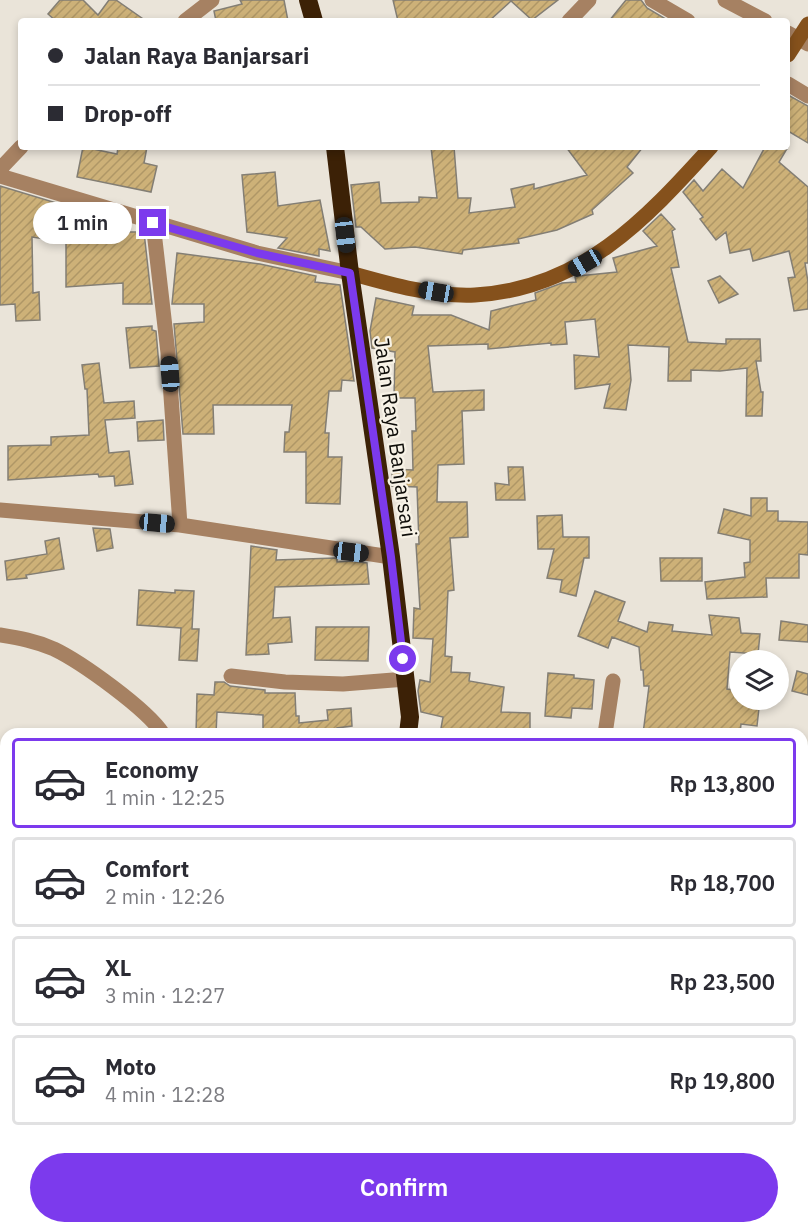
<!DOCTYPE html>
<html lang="en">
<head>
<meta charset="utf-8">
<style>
  :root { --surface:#fff; --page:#f7f7f7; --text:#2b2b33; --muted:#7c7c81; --line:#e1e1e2; --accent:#7c3aed }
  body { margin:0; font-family:"IBM Plex Sans",sans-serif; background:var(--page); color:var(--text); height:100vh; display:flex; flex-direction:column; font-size:22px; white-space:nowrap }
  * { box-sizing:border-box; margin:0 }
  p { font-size:20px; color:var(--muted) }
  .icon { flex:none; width:33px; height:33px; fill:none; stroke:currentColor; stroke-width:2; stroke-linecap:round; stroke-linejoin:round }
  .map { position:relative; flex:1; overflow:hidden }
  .side { position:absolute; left:0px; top:728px; width:808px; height:506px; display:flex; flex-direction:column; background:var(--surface); border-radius:18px 18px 0 0; box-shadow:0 3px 9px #0003 }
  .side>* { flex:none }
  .guide { position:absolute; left:18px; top:18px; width:772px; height:132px; border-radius:6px; box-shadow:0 3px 9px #0003; display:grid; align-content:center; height:132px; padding:0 30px; background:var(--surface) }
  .tools { position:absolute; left:729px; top:650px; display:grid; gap:12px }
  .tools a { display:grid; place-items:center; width:60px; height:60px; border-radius:50%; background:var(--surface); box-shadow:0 3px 9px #0003; font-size:30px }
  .end { position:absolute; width:27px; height:27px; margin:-14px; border:8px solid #7c3aed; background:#fff; box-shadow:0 0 0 3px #fff }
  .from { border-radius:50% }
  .bubble { position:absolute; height:42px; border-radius:21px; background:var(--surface); box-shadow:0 3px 9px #0003; font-size:20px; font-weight:600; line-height:42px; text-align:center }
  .car { position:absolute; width:18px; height:36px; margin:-18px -9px; border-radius:8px; box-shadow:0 0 4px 2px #0007; background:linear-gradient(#222 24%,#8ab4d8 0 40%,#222 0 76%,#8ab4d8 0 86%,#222 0) }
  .guide b { display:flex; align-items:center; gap:21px; height:57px; font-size:22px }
  .guide b+b { border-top:2px solid var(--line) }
  .guide i { width:15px; height:15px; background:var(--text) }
  ul { padding:10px 0 0; list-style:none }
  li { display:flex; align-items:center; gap:18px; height:90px; margin:0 12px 9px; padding:0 18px; border:3px solid var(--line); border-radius:6px }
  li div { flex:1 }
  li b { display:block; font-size:22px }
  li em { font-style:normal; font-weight:600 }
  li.on { border-color:var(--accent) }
  li>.icon { width:54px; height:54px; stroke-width:1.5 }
  .primary-button { display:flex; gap:12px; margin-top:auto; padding:12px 30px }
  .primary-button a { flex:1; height:69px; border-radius:36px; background:var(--accent); color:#fff; font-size:24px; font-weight:600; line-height:69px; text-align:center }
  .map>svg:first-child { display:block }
</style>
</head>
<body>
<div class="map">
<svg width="808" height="1232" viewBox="0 0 808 1232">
  <defs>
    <pattern id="building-hatch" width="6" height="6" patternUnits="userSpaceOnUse" patternTransform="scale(1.5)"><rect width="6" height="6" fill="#cdb178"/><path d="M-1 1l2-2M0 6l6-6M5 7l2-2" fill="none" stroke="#af9766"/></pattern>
  </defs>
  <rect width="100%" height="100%" fill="#eae4d9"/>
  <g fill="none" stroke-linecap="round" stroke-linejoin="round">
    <!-- river -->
    <path stroke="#81d1e1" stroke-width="30" d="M0 814 6 846
      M802 997H808"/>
  </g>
  <!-- building -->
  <path fill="url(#building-hatch)" stroke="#837e74" stroke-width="1.5" d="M60 0H83L98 15 109 0H116L146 21H56L48 14Z
    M240 0H284L288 21H216L214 11 242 4Z
    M393 0H558L532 20 511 1 489 21H398Z
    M626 0H641L647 8 669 21H609Z
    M788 95 808 106V143L788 131Z
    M83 147 117 154 118 147H147L144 163 157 166 151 192 77 177Z
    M431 147H454L458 198H471L469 213 515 207 511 189 534 184V189L587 175 566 147H643L627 167 633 173 592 210 593 214 557 230 518 239 519 243 463 250 462 254 415 247 385 249 361 227H356L351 185 379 182 381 203 419 202V197L437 198Z
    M765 147H788L779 162 808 187V263H805L808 282V309L794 311 788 278 795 277 789 251 753 261 750 249 730 253 726 232 716 240 700 219 703 217 683 192 694 180 703 191 722 169 743 188Z
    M275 172 278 206 320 200 330 251 319 249V256L278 248 287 238 247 232 242 175Z
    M0 186 63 205 61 218 112 222 111 232H144L152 304H123V283L66 287V242L32 237 33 293 39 292 40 320 16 321 15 304 0 305Z
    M661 214 675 229 672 231 679 267 671 268 688 342 726 344V339H760L761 361H756L761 392H763L762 416H746L747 368 720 371 691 370V381H668L669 347 628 345 631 380 626 410 604 408 610 384 575 389 574 355 599 357 595 319 565 322 567 344 551 345V343L488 349V344L428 346 433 392 484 390V410L462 411 464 464 438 465 437 502H467L468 537 450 538 454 590 448 591 445 656 452 657 451 672 470 673 469 681 504 687 501 712 530 713V734H440L443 717 421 712 418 691 420 680 430 682 433 639 413 638 414 608 420 609 416 544H419L417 487 392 486V469L413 470 412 431H416L415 398H394L395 352 372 348 370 331 376 298 414 306 412 315H451L489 330 491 311 536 300 535 293 562 283 576 282 575 277 578 276 617 272 613 258 657 246 643 231Z
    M177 253 260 264 316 276 315 282 340 285 354 381 342 380 341 391H329L325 433H329L328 457H342L340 504 306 503V452H284L285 432H289L292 405H213L214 434H183L174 324 204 322V304H172Z
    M720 276 738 294 719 303 708 281Z
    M152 326V330L156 331 159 366 130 368 126 328Z
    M99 363 104 403 134 401 135 418 105 420 109 453 129 451 133 484 115 486 114 476 99 477 98 474 8 480V446L51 445V437L89 435 87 389H85L82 365Z
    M163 420 164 440 138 441 137 422Z
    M508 467H523L525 500H496L495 483 509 485Z
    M751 498H767V511H778V521L808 522V555L799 554V578H766L767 597 707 599 705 582 745 577 744 563 750 562V540L718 533 724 509 751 516Z
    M562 515 563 537H589V558H584L576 596 560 592 562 580 547 578 554 549H538L537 516Z
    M93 528 110 529 113 548 97 551Z
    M59 538 64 569 26 575 27 578 7 580 5 561 47 554 45 541Z
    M251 546 277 550 276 560 335 558 337 559V562L352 561 367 563 369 584 275 587 273 618 290 617 292 642 268 644 269 654 246 655Z
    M660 558H702V581H661Z
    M139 590 175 593V590L194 591 192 629H199L197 661 179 660 181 628 137 625Z
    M595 591 625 602 618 621 647 632 649 622 673 625 672 631 712 635 709 615 739 618 741 633 760 634 758 654 730 652 727 689 740 691V699H760L757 726 741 724 740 734H643L649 686H644L643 670H641L639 647 612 637 608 648 578 636Z
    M781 621 808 625V642L779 640Z
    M316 627H369L368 661 315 660Z
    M797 671 808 674V695L792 691Z
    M548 673 574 675V678L594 680 592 709 572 708 571 718 545 716Z
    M215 682H224L230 686 265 690V693H295L296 716H299V723L328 720 327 710 351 708 352 726 337 728V734H263V715L217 712 216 734H196L197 694 214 695Z"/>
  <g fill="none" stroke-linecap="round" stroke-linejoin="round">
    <!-- street -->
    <path stroke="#a68162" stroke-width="15" d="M652 0 688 21
      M725 0 765 21
      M185 21 212 0
      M569 21 589 0
      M788 33 808 44
      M788 84 808 96
      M0 169 21 147
      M0 176 257 253 350 273
      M153 223 168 353 180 525
      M0 510 180 525 391 557
      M0 635C19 638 36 641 54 649 81 662 147 709 163 734
      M231 676 285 682 343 684 406 679
      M605 734 613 681
      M0 1085 6 1091
      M802 1126 808 1124
      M364 1227 373 1232
      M737 1232 738 1227"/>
    <!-- secondary -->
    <path stroke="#85511c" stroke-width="15" d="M788 55 808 24
      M350 273C389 284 434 297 475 295 581 289 645 220 711 147"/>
    <!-- highway -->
    <path stroke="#3c2106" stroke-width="18" d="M308 0 314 21
      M335 147 350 273 391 557 410 717 408 734
      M220 1232 223 1227"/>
  </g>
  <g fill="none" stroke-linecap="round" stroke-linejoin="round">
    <!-- route -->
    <path stroke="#7c3aed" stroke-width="8" d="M153 223 257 253 350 273 391 557 403 659"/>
  </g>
  <g text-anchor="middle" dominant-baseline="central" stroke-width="4.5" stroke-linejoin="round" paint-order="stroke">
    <!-- street labels -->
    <g font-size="21" fill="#0e0d09" stroke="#f7f2e6">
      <text transform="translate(396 437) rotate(82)">Jalan Raya Banjarsari</text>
    </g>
  </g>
</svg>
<div class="tools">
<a><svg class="icon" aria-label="layers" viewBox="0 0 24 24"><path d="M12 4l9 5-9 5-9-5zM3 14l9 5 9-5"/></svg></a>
</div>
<i class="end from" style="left:403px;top:659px"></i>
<i class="end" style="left:153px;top:223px"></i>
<div class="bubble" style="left:33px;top:202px;width:99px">1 min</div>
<i class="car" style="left:345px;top:235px;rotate:173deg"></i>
<i class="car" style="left:585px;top:263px;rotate:240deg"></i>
<i class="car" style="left:436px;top:292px;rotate:280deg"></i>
<i class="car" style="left:170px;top:374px;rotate:356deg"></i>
<i class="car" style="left:157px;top:523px;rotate:95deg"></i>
<i class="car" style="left:351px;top:552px;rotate:97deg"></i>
<div class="guide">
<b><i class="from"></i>Jalan Raya Banjarsari</b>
<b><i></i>Drop-off</b>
</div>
<section class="side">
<ul>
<li class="on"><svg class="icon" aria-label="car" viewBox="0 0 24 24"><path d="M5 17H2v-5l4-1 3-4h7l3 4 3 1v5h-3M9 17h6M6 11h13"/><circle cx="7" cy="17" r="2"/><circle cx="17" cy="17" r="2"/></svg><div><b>Economy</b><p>1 min · 12:25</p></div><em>Rp 13,800</em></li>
<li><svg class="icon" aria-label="car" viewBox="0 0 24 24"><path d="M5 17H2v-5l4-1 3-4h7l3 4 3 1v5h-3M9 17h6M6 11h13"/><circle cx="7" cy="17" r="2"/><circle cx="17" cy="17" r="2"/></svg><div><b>Comfort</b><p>2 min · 12:26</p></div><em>Rp 18,700</em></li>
<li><svg class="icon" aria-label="car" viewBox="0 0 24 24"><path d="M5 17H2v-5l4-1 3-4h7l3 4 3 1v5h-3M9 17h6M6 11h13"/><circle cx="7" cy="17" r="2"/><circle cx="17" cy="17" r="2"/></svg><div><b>XL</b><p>3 min · 12:27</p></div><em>Rp 23,500</em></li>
<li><svg class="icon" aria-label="car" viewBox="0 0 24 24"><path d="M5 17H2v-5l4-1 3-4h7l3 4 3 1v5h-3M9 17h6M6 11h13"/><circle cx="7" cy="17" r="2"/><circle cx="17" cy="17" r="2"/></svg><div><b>Moto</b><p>4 min · 12:28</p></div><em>Rp 19,800</em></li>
</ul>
<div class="primary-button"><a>Confirm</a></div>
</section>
</div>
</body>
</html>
